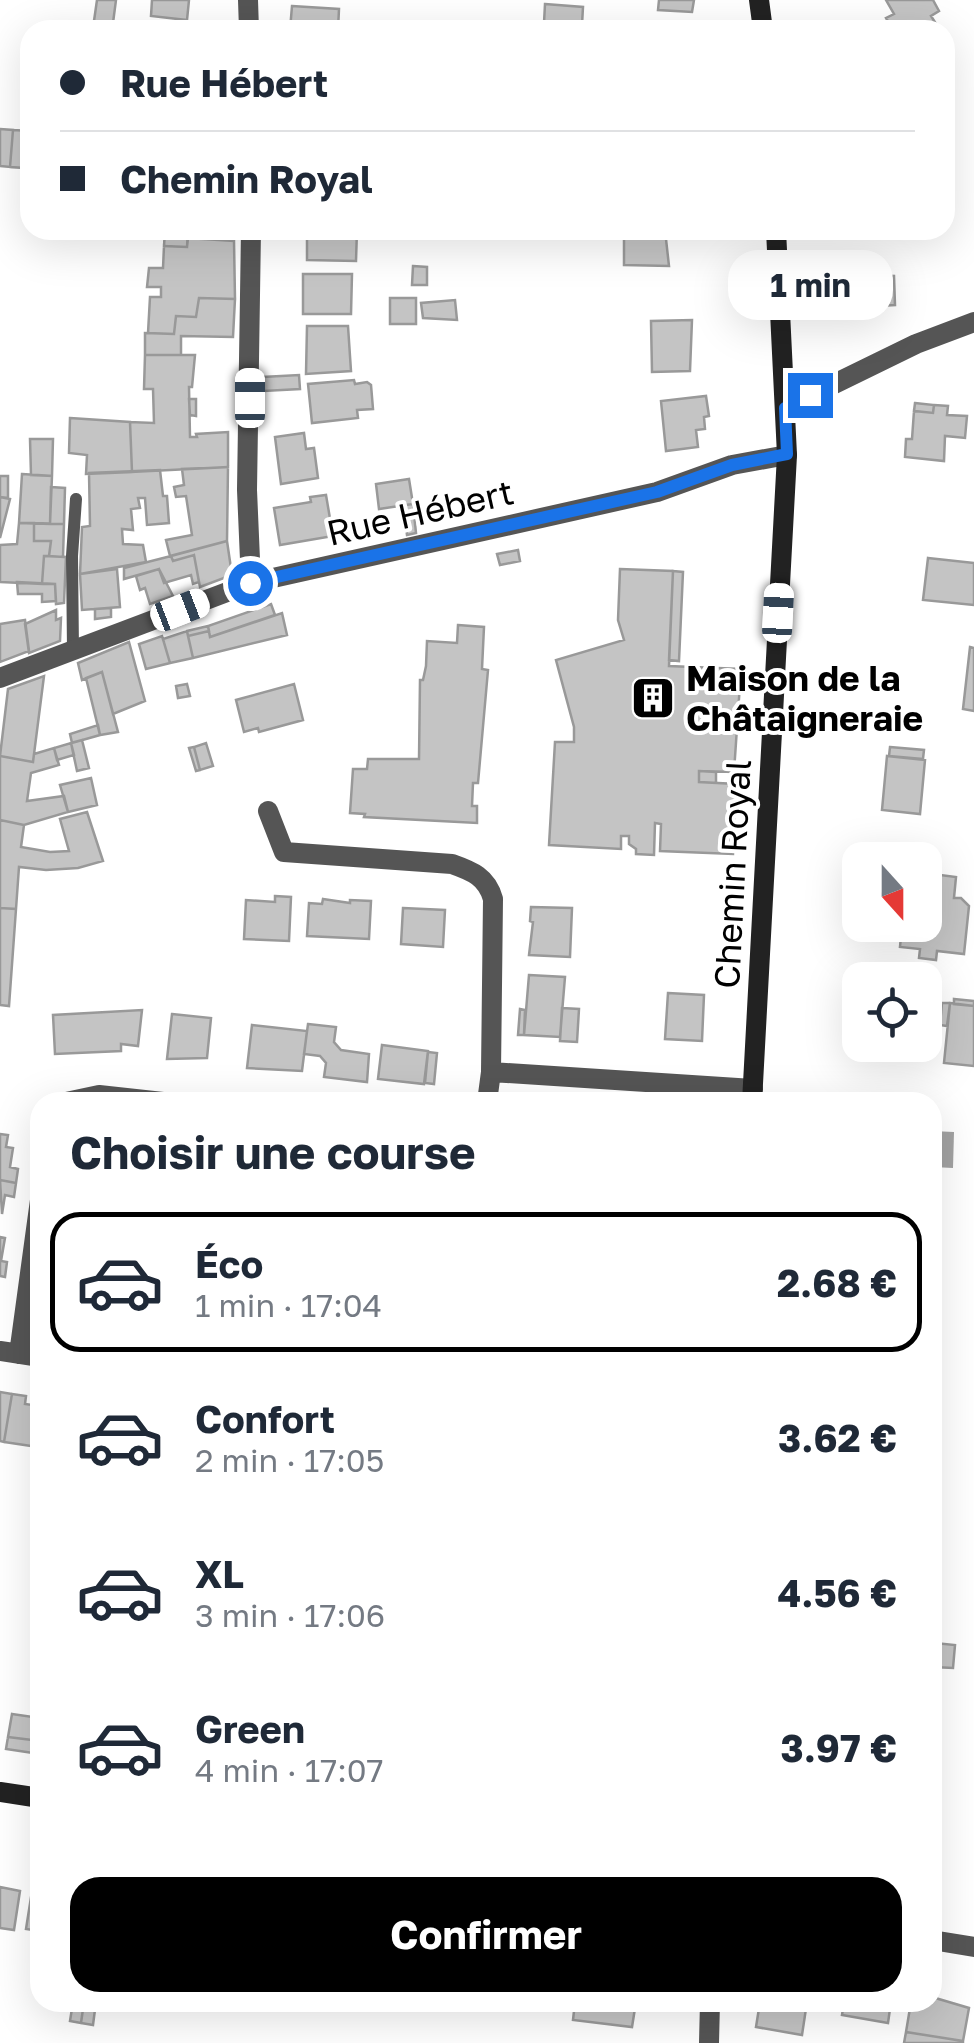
<!DOCTYPE html>
<html lang="fr">
<head>
<meta charset="utf-8">
<style>
  :root { --surface:#fff; --page:#f6f6f7; --text:#1f2937; --muted:#747a83; --line:#e0e1e3; --accent:#000 }
  body { margin:0; font-family:"Golos Text",sans-serif; background:var(--page); color:var(--text); height:100vh; display:flex; flex-direction:column; font-size:38px; white-space:nowrap }
  * { box-sizing:border-box; margin:0 }
  p { font-size:32px; color:var(--muted) }
  .icon { flex:none; width:55px; height:55px; fill:none; stroke:currentColor; stroke-width:2; stroke-linecap:round; stroke-linejoin:round }
  .map { position:relative; flex:1; overflow:hidden }
  .drawer { position:absolute; left:30px; top:1092px; width:912px; height:920px; display:flex; flex-direction:column; background:var(--surface); border-radius:30px; box-shadow:0 10px 40px #0002 }
  .drawer>* { flex:none }
  .guide { position:absolute; left:20px; top:20px; width:935px; height:220px; border-radius:30px; box-shadow:0 10px 40px #0002; display:grid; align-content:center; height:220px; padding:0 40px; background:var(--surface) }
  .needle { width:65px; rotate:159deg }
  .controls { position:absolute; left:842px; top:842px; display:grid; gap:20px }
  .controls a { display:grid; place-items:center; width:100px; height:100px; border-radius:20px; background:var(--surface); box-shadow:0 10px 40px #0002; font-size:50px }
  .end { position:absolute; width:45px; height:45px; margin:-22px; border:12px solid #1a73e8; background:#fff; box-shadow:0 0 0 5px #fff }
  .from { border-radius:50% }
  .bubble { position:absolute; height:70px; border-radius:30px; background:var(--surface); box-shadow:0 10px 40px #0002; font-size:32px; font-weight:700; line-height:70px; text-align:center }
  .car { position:absolute; width:30px; height:60px; margin:-30px -15px; border-radius:12px; box-shadow:0 0 8px 2px #0007; background:linear-gradient(#fff 24%,#345 0 40%,#fff 0 76%,#345 0 86%,#fff 0) }
  .guide b { display:flex; align-items:center; gap:35px; height:95px; font-size:38px }
  .guide b+b { border-top:2px solid var(--line) }
  .guide i { width:25px; height:25px; background:var(--text) }
  ul { padding:0; list-style:none }
  li { display:flex; align-items:center; gap:30px; height:140px; margin:0 20px 15px; padding:0 20px; border:5px solid transparent; border-radius:30px }
  li div { flex:1 }
  li b { display:block; font-size:38px }
  li em { font-style:normal; font-weight:700 }
  li.on { border-color:var(--accent) }
  li>.icon { width:90px; height:90px; stroke-width:1.5 }
  h2 { padding:0 40px; font-size:45px; line-height:120px }
  .action { display:flex; gap:20px; margin-top:auto; padding:20px 40px }
  .action a { flex:1; height:115px; border-radius:30px; background:var(--accent); color:#fff; font-size:40px; font-weight:700; line-height:115px; text-align:center }
  .map>svg:first-child { display:block }
</style>
</head>
<body>
<div class="map">
<svg width="974" height="2043" viewBox="0 0 974 2043">
  <rect width="100%" height="100%" fill="#fff"/>
  <!-- water -->
  <path fill="#a3a3a3" d="M932 1131 954 1132 953 1168 933 1167Z"/>
  <!-- building -->
  <path fill="#c4c4c4" stroke="#999" stroke-width="2.5" d="M97 0H116L113 23 94 21Z
    M152 0H189L187 20 151 16Z
    M659 0H694L692 12 658 10Z
    M886 0H933L939 11 931 16 938 27 893 30 886 18 894 14Z
    M545 4 583 7 582 25 544 23Z
    M292 6 339 9 338 30H290Z
    M94 21 111 23V30H93Z
    M111 23 130 25 129 30H111Z
    M628 26H656L655 30H628Z
    M0 129 13 130 10 167 0 166Z
    M13 130 30 131V196H22L24 168 10 167Z
    M188 230 187 247 164 246 165 230Z
    M188 230H234V241L188 238Z
    M307 230H357L356 261 307 260Z
    M624 230H665L669 266 624 265Z
    M188 238 234 241 235 299 199 298 196 317 176 316 174 334 148 333 150 297H161V287H147L149 268H163L164 246 187 247Z
    M413 266 427 267V285H412Z
    M303 274H352L351 314H303Z
    M876 275 894 276 895 305 878 306V312L863 313 862 306 847 307 845 276Z
    M199 298 235 299 233 337 181 336V355H145V333L174 334 176 316 196 317Z
    M390 298H416V324H390Z
    M455 300 457 320 423 318 421 303Z
    M862 306 863 313 847 314V307Z
    M692 320 690 371 652 372 651 321Z
    M307 326H348L351 371 306 374Z
    M145 355H195L192 387H189L190 437H197L196 434 228 432V467L132 472 130 422 154 423 153 389H144Z
    M299 375 300 389 264 391 263 377Z
    M354 380 355 384 367 382 371 385 373 409 357 410 358 418 312 423 308 384Z
    M706 396 709 416 704 417 705 429 696 430 698 447 666 451 661 401Z
    M189 399H196V416L190 415Z
    M915 403 934 405 933 413 914 411Z
    M934 405 948 406 947 415 967 416 965 438 945 436 944 461 905 457 906 439H912L914 411 933 413Z
    M70 418 130 422 132 472 86 474 87 455 69 453Z
    M304 433 306 449 314 448 318 478 281 484 275 437Z
    M30 439H53L52 476 31 475Z
    M228 467 227 541 170 556 166 540 192 535 186 496 176 497 174 487 184 485 182 469Z
    M160 470 163 496H167L169 523 147 525 145 498H138L140 508 131 509 133 530 122 529 123 544 143 545 146 562 80 574 82 527 90 526 89 473Z
    M22 474 52 476 50 524 19 523Z
    M0 476H8V498L0 497Z
    M409 479 413 504 379 509 376 484Z
    M51 487 65 488 64 524H50Z
    M326 495 333 536 280 545 274 508 311 502 310 497Z
    M0 497 10 499 0 538Z
    M413 504 416 533 407 535 403 505Z
    M19 523H34V541H51L49 556H44L42 584 0 582V545L17 544Z
    M34 523 64 524 63 557 49 556 51 541H34Z
    M227 541 232 575 200 587 194 555 173 561 171 556Z
    M518 550 520 561 500 565 497 554Z
    M194 555 199 582 193 584 191 575 164 583 159 569 124 579V568L171 556 173 561Z
    M44 556 66 557 64 603 56 604 55 584H42Z
    M928 558 974 563V605L923 600Z
    M117 569 120 607 82 610 80 574Z
    M159 569 173 596 150 604 145 588 140 590 136 576Z
    M620 569 673 571 669 666 741 669 734 772 699 771V782L736 784 733 854 660 851 661 824 655 823 654 855 636 854V849L629 844V836H621V849L549 845 555 742H574V727L556 660 624 640 618 620Z
    M673 571 683 572 679 661 669 660Z
    M17 582 55 584 56 601 42 602V594H18Z
    M271 604 275 615 210 637 208 626Z
    M111 608V617L95 619V609Z
    M56 610V620L61 618 60 641 29 653 25 624Z
    M282 613 287 635 193 658 188 636 209 631 210 637Z
    M25 620 29 651 0 662V624Z
    M458 625 484 627 482 669 488 670 478 783H473L472 806H477V823L364 817 365 814 350 813 353 769H367L368 759H419L420 680H423L426 666 427 641 457 643Z
    M208 626 209 631 188 636 187 631Z
    M187 631 193 658 170 663 163 639Z
    M162 636 170 663 146 669 139 644Z
    M129 642 145 701 113 714 102 672 82 680 78 663Z
    M970 647 974 648V711L963 709Z
    M102 672 118 732 100 735 86 678Z
    M44 676 33 762 0 756 8 689Z
    M187 684 190 696 178 698 176 686Z
    M294 684 303 720 259 732 258 728 244 732 236 700Z
    M98 725 100 735 72 743 70 734Z
    M82 740 89 768 77 771 71 743Z
    M71 743 74 755 57 760 54 748Z
    M206 743 213 766 200 770 194 747Z
    M194 747 200 770 196 771 189 748Z
    M890 747 924 750 923 759 889 756Z
    M54 748 59 765 31 773 27 801 64 796 68 812 24 825 0 820V756L33 762 34 754Z
    M887 756 925 760 920 814 882 810Z
    M699 771 716 772V783L699 782Z
    M91 778 97 805 68 812 60 785Z
    M87 812 103 861 78 868 46 870 19 867 16 909 0 908V820L24 825 21 847 50 852 69 851 60 819Z
    M925 873 956 877 954 898H961L969 906 964 954 937 951 936 960 919 958 920 949 900 947 902 925H925Z
    M275 896 291 897 289 941 244 939 246 900 275 902Z
    M323 899 350 903V900L371 901 369 939 307 936 309 903 322 904Z
    M531 907 572 908 570 957 529 955 533 922 530 921Z
    M0 908 16 909 9 1006 0 1005Z
    M403 908 445 910 443 947 401 944Z
    M529 975 565 977 560 1037 524 1035Z
    M668 993 704 995 702 1041 665 1039Z
    M954 999 974 1001V1006L954 1004Z
    M942 1003H950L947 1026 940 1025Z
    M950 1003 974 1006V1066L944 1063Z
    M562 1008 579 1009 577 1042 560 1041Z
    M520 1009 525 1010 524 1035H518Z
    M142 1010 138 1046 121 1044V1051L55 1054 53 1015Z
    M172 1014 211 1018 207 1058 167 1059Z
    M308 1024 336 1027 334 1042 341 1050 369 1054 367 1082 324 1077 326 1063 320 1056 304 1054Z
    M252 1025 307 1031 302 1071 247 1068Z
    M382 1045 428 1051 424 1084 378 1079Z
    M428 1052 437 1053 434 1084 425 1083Z
    M0 1134 8 1135 6 1147 13 1148 10 1167 18 1169 16 1183 0 1180Z
    M0 1180 16 1183 14 1197 5 1195 2 1214Z
    M0 1237 5 1238 1 1261 7 1262 5 1277 0 1276Z
    M0 1392 12 1394 4 1442 0 1441Z
    M12 1394 26 1396 25 1404 40 1406 38 1447 4 1442Z
    M935 1643 955 1645 953 1668 933 1667Z
    M12 1714 40 1718V1741L8 1737Z
    M8 1737 40 1741V1754L6 1749Z
    M0 1887 20 1891 14 1930 0 1928Z
    M32 1891 40 1892V1931L26 1929Z
    M932 1997 969 2008 963 2041 906 2032 911 2002H932Z
    M73 2002H84L81 2023 70 2021Z
    M84 2002H96L93 2025 81 2023Z
    M530 2002H575L574 2010Z
    M575 2002H636L632 2027 573 2020Z
    M760 2002H807L802 2035 756 2027Z
    M844 2002H891L888 2023 842 2015Z
    M906 2032 963 2041V2043H904Z"/>
  <g fill="none" stroke-linecap="round" stroke-linejoin="round">
    <!-- lane -->
    <path stroke="#555" stroke-width="12" d="M73 651 72 556 76 499"/>
    <!-- street -->
    <path stroke="#555" stroke-width="20" d="M248 0 249 30
      M785 408 916 344 974 322
      M251 583 247 490 251 230
      M0 678 251 583 657 492 732 465 787 455
      M268 811 284 852 452 864C472 871 487 877 493 899L491 1072 487 1102
      M491 1072 753 1089
      M66 1102 99 1095 163 1102
      M0 1351 40 1357
      M19 1354 40 1200
      M932 1940 974 1947
      M709 2043 710 2002"/>
    <!-- secondary -->
    <path stroke="#222" stroke-width="20" d="M759 0 763 30
      M752 1102 787 455 776 230
      M0 1792 40 1798"/>
  </g>
  <g fill="none" stroke-linecap="round" stroke-linejoin="round">
    <!-- route -->
    <path stroke="#1a73e8" stroke-width="12" d="M250 583 657 492 732 465 787 454 785 408 810 395"/>
  </g>
  <!-- icons -->
  <defs>
    <g id="building-square" transform="scale(2.25)"><rect x="-9" y="-9" width="18" height="18" rx="4" fill="#000" stroke="#fff"/><path d="M-4-6H4V6H1V3H-1V6H-4ZM-2.5-4.3h1.7v1.8h-1.7ZM.8-4.3h1.7v1.8H.8ZM-2.5-1h1.7V.8h-1.7ZM.8-1h1.7V.8H.8Z" fill="#fff"/></g>
  </defs>
  <g fill-rule="evenodd">
    <use href="#building-square" x="653" y="698"/>
  </g>
  <g text-anchor="middle" dominant-baseline="central" stroke-width="8" stroke-linejoin="round" paint-order="stroke">
    <!-- street labels -->
    <g font-size="35" fill="#000" stroke="#fff">
      <text transform="translate(420 512) rotate(-13)">Rue Hébert</text>
      <text transform="translate(732 874) rotate(-87)">Chemin Royal</text>
    </g>
    <!-- poi labels -->
    <g font-size="35" font-weight="bold" fill="#000" stroke="#fff" text-anchor="start">
      <text x="686" y="678">Maison de la<tspan x="686" dy="40">Châtaigneraie</tspan></text>
    </g>
  </g>
</svg>
<div class="controls">
<a><svg class="needle" viewBox="-14 -14 28 28"><path d="M0-13l5 13h-10z" fill="#e53935"/><path d="M0 13l5-13h-10z" fill="#747a83"/></svg></a>
<a><svg class="icon" aria-label="locate" viewBox="0 0 24 24"><circle cx="12" cy="12" r="6"/><path d="M12 2v4M12 18v4M2 12h4M18 12h4"/></svg></a>
</div>
<i class="end from" style="left:250px;top:583px"></i>
<i class="end" style="left:810px;top:395px"></i>
<div class="bubble" style="left:728px;top:250px;width:165px">1 min</div>
<i class="car" style="left:250px;top:398px;rotate:0deg"></i>
<i class="car" style="left:180px;top:610px;rotate:69deg"></i>
<i class="car" style="left:778px;top:613px;rotate:3deg"></i>
<div class="guide">
<b><i class="from"></i>Rue Hébert</b>
<b><i></i>Chemin Royal</b>
</div>
<section class="drawer">
<h2>Choisir une course</h2>
<ul>
<li class="on"><svg class="icon" aria-label="car" viewBox="0 0 24 24"><path d="M5 17H2v-5l4-1 3-4h7l3 4 3 1v5h-3M9 17h6M6 11h13"/><circle cx="7" cy="17" r="2"/><circle cx="17" cy="17" r="2"/></svg><div><b>Éco</b><p>1 min · 17:04</p></div><em>2.68 €</em></li>
<li><svg class="icon" aria-label="car" viewBox="0 0 24 24"><path d="M5 17H2v-5l4-1 3-4h7l3 4 3 1v5h-3M9 17h6M6 11h13"/><circle cx="7" cy="17" r="2"/><circle cx="17" cy="17" r="2"/></svg><div><b>Confort</b><p>2 min · 17:05</p></div><em>3.62 €</em></li>
<li><svg class="icon" aria-label="car" viewBox="0 0 24 24"><path d="M5 17H2v-5l4-1 3-4h7l3 4 3 1v5h-3M9 17h6M6 11h13"/><circle cx="7" cy="17" r="2"/><circle cx="17" cy="17" r="2"/></svg><div><b>XL</b><p>3 min · 17:06</p></div><em>4.56 €</em></li>
<li><svg class="icon" aria-label="car" viewBox="0 0 24 24"><path d="M5 17H2v-5l4-1 3-4h7l3 4 3 1v5h-3M9 17h6M6 11h13"/><circle cx="7" cy="17" r="2"/><circle cx="17" cy="17" r="2"/></svg><div><b>Green</b><p>4 min · 17:07</p></div><em>3.97 €</em></li>
</ul>
<div class="action"><a>Confirmer</a></div>
</section>
</div>
</body>
</html>
